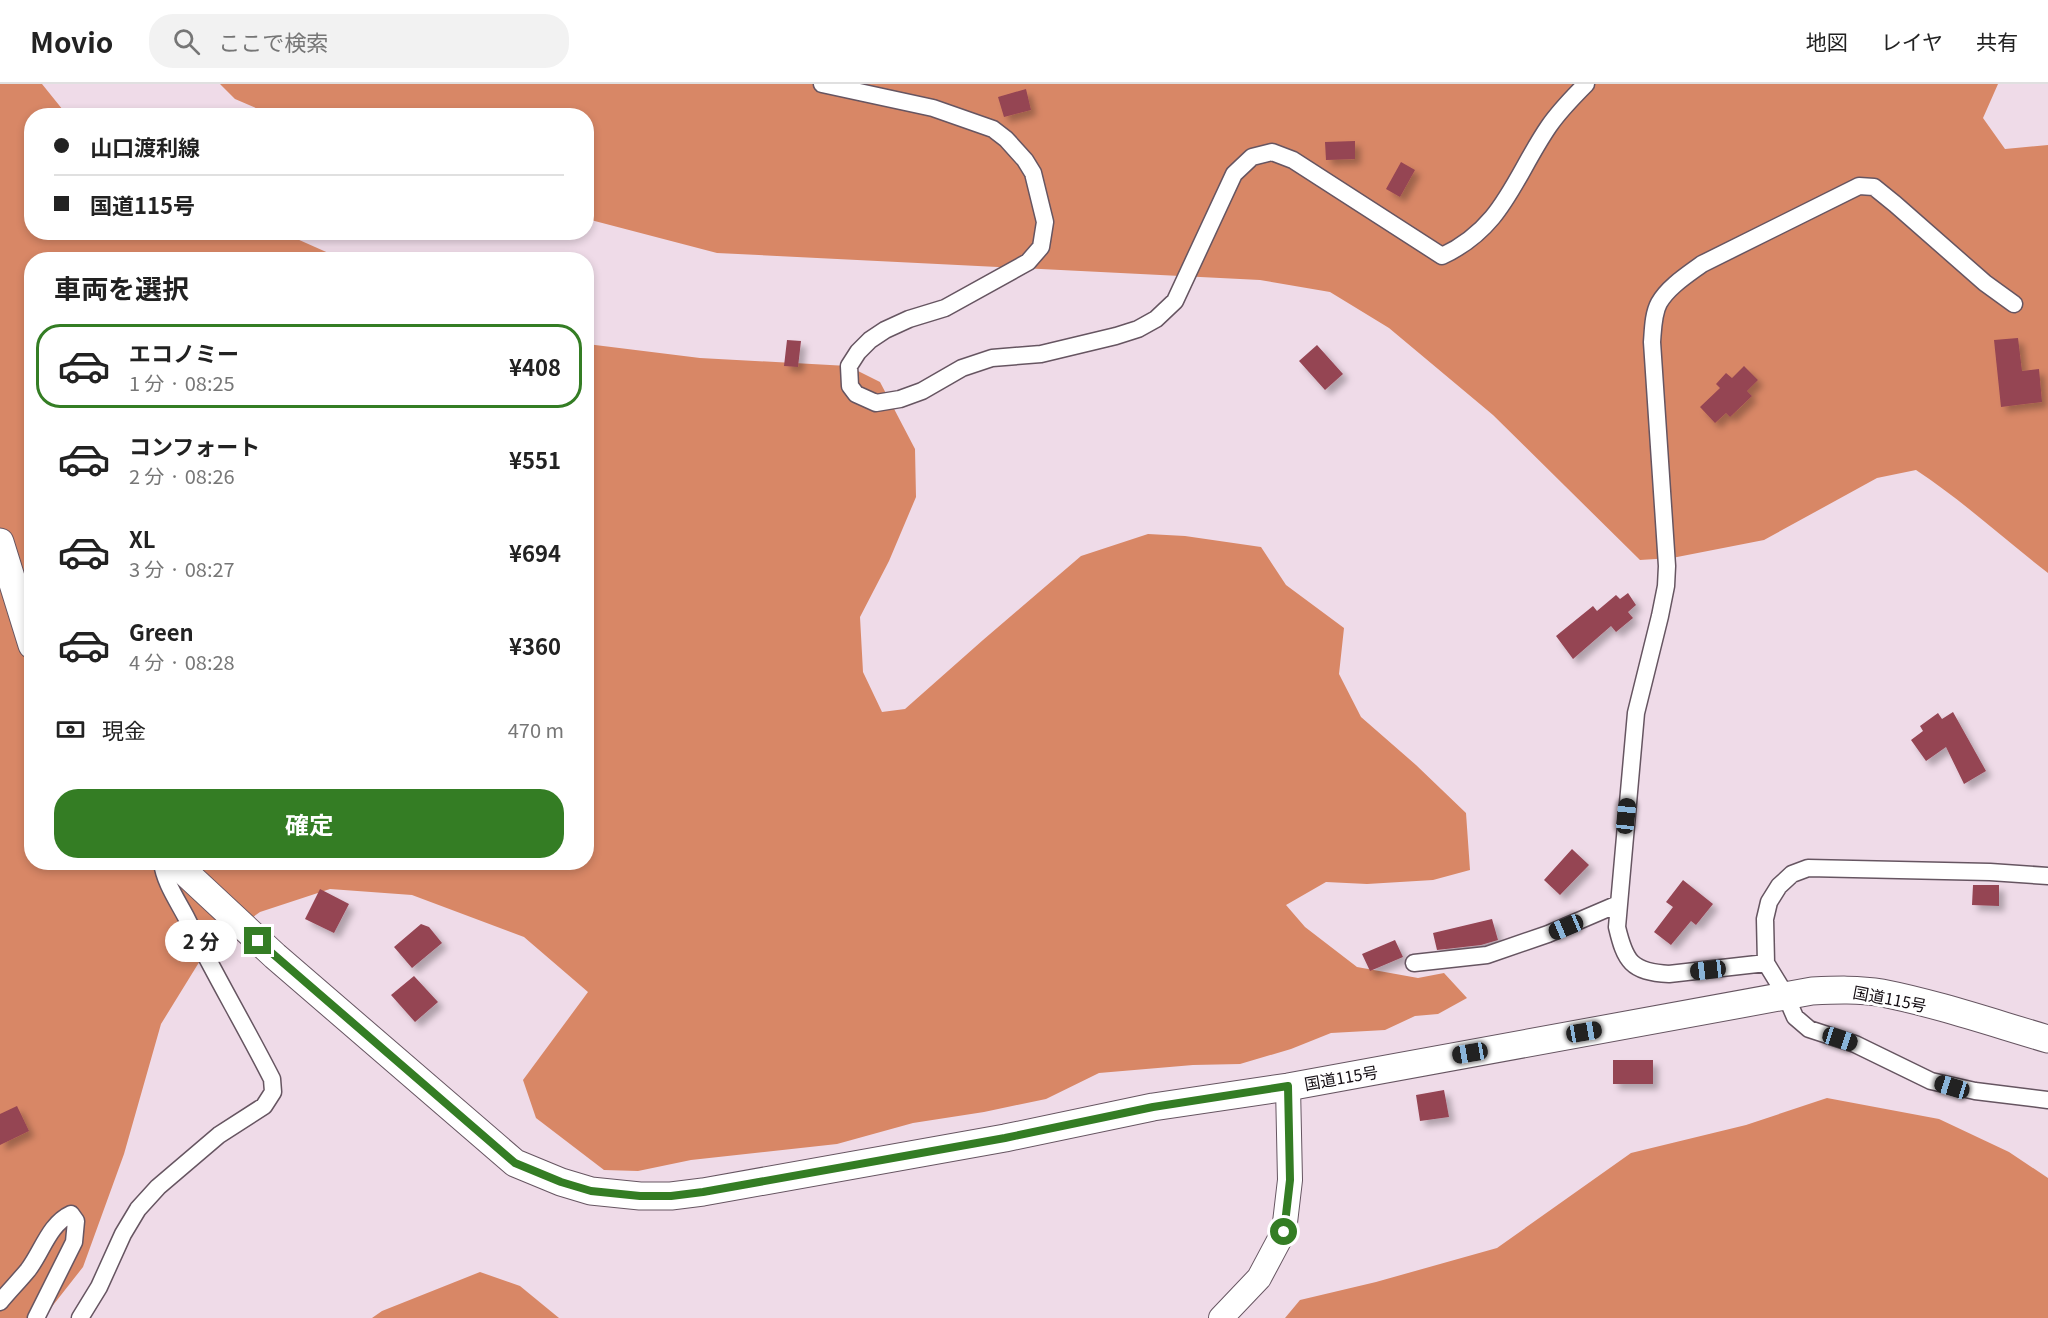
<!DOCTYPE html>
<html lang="ja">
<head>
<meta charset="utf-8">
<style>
  :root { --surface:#fff; --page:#f2f2f2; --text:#222; --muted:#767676; --line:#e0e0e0; --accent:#347d24 }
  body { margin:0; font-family:Georgia,"Noto Sans JP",serif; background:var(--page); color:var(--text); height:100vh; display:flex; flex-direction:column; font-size:22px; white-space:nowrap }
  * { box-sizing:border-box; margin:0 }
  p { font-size:20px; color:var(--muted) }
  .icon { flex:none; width:33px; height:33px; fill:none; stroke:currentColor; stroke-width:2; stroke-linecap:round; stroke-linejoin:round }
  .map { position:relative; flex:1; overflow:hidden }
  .panel { position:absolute; left:24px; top:168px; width:570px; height:618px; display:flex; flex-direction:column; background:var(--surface); border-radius:24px; box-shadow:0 3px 9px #0003 }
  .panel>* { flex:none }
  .top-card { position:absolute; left:24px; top:24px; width:570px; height:132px; border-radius:24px; box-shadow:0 3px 9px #0003; display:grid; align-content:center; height:132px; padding:0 30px; background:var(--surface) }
  .end { position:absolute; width:27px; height:27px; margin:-14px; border:8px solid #347d24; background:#fff; box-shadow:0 0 0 3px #fff }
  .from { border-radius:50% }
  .bubble { position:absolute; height:42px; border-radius:21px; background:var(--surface); box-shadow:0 3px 9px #0003; font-size:20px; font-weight:700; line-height:42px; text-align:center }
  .car { position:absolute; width:18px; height:36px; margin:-18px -9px; border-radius:8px; box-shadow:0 0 4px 2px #0007; background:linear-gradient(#222 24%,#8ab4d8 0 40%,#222 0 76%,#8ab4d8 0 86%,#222 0) }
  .top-card b { display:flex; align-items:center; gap:21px; height:57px; font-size:22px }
  .top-card b+b { border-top:2px solid var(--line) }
  .top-card i { width:15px; height:15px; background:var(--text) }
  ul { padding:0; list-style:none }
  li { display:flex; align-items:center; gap:18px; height:84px; margin:0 12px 9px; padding:0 18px; border:3px solid transparent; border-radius:24px }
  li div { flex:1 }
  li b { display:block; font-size:22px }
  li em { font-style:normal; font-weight:700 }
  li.on { border-color:var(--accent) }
  li>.icon { width:54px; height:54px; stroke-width:1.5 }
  h2 { padding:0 30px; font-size:27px; line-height:72px }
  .pay { display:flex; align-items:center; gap:15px; height:66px; padding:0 30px; font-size:22px }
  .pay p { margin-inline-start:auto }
  .primary-button { display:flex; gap:12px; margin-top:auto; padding:12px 30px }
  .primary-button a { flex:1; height:69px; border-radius:24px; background:var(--accent); color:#fff; font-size:24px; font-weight:700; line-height:69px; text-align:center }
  header { display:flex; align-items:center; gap:36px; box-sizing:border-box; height:84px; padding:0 30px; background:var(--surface); border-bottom:2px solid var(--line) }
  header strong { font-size:28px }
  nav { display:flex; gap:33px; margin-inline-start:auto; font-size:21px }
  .search { width:420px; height:54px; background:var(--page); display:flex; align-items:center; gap:15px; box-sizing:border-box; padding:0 21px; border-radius:24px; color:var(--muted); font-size:22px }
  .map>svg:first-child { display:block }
</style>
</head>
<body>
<header>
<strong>Movio</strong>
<div class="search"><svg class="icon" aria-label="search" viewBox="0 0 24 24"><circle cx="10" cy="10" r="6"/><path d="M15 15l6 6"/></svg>ここで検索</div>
<nav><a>地図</a><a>レイヤ</a><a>共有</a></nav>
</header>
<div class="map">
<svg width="2048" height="1234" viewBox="0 0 2048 1234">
  <defs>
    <filter id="shadow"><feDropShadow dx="5.5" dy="5.5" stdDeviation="3" flood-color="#0004"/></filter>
  </defs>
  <rect width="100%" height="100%" fill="#efdbe8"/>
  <!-- forest -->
  <path fill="#d88766" d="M0 0H42L67 31 32 32V148L274 149 297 155 342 175 32 176V778H586L587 260 700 274 848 282 880 298 915 365 916 413 889 477 860 533 863 588 882 628 905 625 983 556 1081 472 1148 450 1185 452 1261 463 1286 501 1344 544 1339 590 1361 633 1416 681 1466 729 1470 786 1433 796 1367 800 1326 798 1286 821 1305 843 1357 883 1418 894 1444 889 1467 914 1438 930 1415 932 1385 946 1331 949 1291 965 1240 980 1193 981 1099 989 1046 1015 984 1028 913 1039 837 1060 691 1076 638 1087 604 1086 536 1034 523 996 588 908 524 853 412 811 330 805 260 828 206 867 161 940 124 1070 83 1183 43 1234H0Z
    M220 0H1998L1983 34 2005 65 2048 61V489C2004 455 1963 417 1916 386L1877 394 1764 456 1672 474 1640 476 1493 331 1389 244 1330 208 1260 196 717 169 587 135 586 32 272 31 235 15Z
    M1827 1014 1939 1035 2009 1068 2048 1094V1234H1285L1300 1216 1376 1198 1497 1164 1631 1069 1746 1041Z
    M480 1188 520 1202 559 1234H372L382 1227Z"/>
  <!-- building -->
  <path fill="#954453" filter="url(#shadow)" d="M1026 5 1031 26 1004 33 998 13Z
    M1355 57V75L1326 76 1325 58Z
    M1401 78 1415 86 1400 113 1386 105Z
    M2018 254 2022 287 2039 285 2042 318 2001 323 1994 256Z
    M787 256 801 257 798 283 784 282Z
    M1317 261 1343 290 1325 306 1299 277Z
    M1744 282 1758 296 1747 307 1752 312 1730 333 1726 329 1715 339 1700 323 1720 304 1716 300 1726 289 1732 294Z
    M1628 509 1636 521 1628 528 1633 534 1616 548 1611 542 1573 575 1556 552 1593 522 1597 527 1616 511 1620 515Z
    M1953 628 1986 687 1964 700 1946 663 1926 677 1911 656 1923 647 1920 642 1938 629 1942 635Z
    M1572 765 1589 781 1560 811 1544 796Z
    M1683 796 1713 820 1696 841 1691 837 1671 861 1654 848 1673 823 1666 818Z
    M1973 801H1999V822L1972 821Z
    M320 805 349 820 334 849 305 835Z
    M1492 835 1498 856 1481 861 1437 866 1433 849Z
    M421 840 429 843 442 859 412 884 394 863Z
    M1395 856 1403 873 1370 887 1362 870Z
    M414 892 438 918 415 938 391 911Z
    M1613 976H1653V1000H1613Z
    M1444 1006 1449 1033 1420 1037 1416 1011Z
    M17 1022 29 1047 0 1061V1030Z"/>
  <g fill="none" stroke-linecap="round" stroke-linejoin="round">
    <!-- minor casing -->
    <g stroke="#665561" stroke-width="19">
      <path id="minor" d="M822 0 933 24 993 45 1006 55 1025 76 1033 89 1045 138 1041 163 1028 178 945 224 909 235 885 246 870 256 858 268 849 282 850 302 856 310 876 319 900 315 922 307 962 284 992 274 1041 270 1116 252 1138 245 1156 235 1175 217 1234 90 1252 73 1272 68 1293 76 1442 172C1504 143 1514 93 1549 42 1560 26 1573 13 1586 0
        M2048 792 1990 788 1808 784 1792 790 1779 802 1769 818 1765 835 1766 879 1785 910 1795 933 1809 945 1855 960 1931 997 1975 1007 2048 1016
        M1414 879 1487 871 1548 850 1618 820
        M1766 879 1669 890C1631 888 1625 877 1617 843L1636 629 1660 532 1666 502 1667 482 1652 258C1653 246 1653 230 1659 219 1668 203 1687 191 1702 180L1859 102 1874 103 1895 120 1985 199 2014 220
        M0 1218C9 1207 19 1197 28 1186 42 1168 49 1140 71 1130L76 1137 74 1158 36 1234
        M80 1234 99 1203 123 1150 138 1125 158 1103 219 1051 264 1022 273 1008 272 995C244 940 213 888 186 833 177 816 164 797 162 778"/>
    </g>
    <!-- secondary casing -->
    <g stroke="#665561" stroke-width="26">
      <path id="secondary" d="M1221 1234 1259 1194 1284 1147 1290 1096 1288 1003"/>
    </g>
    <!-- trunk casing -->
    <g stroke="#665561" stroke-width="29">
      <path id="trunk" d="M0 458 32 561
        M174 778 275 872 515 1079 561 1098 591 1107 640 1112H671L703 1108 1005 1054 1153 1023 1288 1003 1812 907C1835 906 1859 905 1882 909 1938 920 1993 939 2048 955"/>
    </g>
    <!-- minor -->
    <use href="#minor" stroke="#fff" stroke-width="16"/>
    <!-- secondary -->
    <use href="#secondary" stroke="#fff" stroke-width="24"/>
    <!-- trunk -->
    <use href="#trunk" stroke="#fff" stroke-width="27"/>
  </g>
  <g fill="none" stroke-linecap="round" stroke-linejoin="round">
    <!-- route -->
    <path stroke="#347d24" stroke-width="8" d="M258 857 515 1079 561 1098 591 1107 640 1112H671L703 1108 1005 1054 1153 1023 1288 1002 1290 1096 1284 1148"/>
  </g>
  <g text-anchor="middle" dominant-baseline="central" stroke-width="6" stroke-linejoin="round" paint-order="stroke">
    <!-- street labels -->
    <g font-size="16" fill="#140d12" stroke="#fff">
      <text transform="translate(1890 914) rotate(11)">国道115号</text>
      <text transform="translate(1341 993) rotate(-10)">国道115号</text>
    </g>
  </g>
</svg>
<i class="end from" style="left:1284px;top:1148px"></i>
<i class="end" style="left:258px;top:857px"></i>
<div class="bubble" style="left:165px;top:836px;width:72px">2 分</div>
<i class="car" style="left:1626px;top:732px;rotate:6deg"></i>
<i class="car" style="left:1566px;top:843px;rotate:247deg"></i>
<i class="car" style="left:1708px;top:886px;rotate:263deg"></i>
<i class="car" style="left:1584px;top:948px;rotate:80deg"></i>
<i class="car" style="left:1840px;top:955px;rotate:108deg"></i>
<i class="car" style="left:1470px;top:969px;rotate:260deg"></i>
<i class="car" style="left:1952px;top:1003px;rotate:287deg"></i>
<div class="top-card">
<b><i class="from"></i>山口渡利線</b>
<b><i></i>国道115号</b>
</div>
<section class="panel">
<h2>車両を選択</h2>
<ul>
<li class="on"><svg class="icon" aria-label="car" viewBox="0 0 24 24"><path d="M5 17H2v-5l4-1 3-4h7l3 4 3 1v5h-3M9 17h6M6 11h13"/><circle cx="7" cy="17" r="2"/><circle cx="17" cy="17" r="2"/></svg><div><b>エコノミー</b><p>1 分 · 08:25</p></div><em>¥408</em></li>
<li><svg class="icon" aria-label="car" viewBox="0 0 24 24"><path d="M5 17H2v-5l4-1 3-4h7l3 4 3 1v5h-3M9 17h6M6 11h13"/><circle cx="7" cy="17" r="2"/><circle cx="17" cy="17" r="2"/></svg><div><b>コンフォート</b><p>2 分 · 08:26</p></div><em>¥551</em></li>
<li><svg class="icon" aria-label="car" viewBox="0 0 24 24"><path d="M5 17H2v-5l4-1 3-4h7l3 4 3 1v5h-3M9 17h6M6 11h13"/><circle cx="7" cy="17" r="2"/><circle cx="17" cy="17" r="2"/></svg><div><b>XL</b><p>3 分 · 08:27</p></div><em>¥694</em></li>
<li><svg class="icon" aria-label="car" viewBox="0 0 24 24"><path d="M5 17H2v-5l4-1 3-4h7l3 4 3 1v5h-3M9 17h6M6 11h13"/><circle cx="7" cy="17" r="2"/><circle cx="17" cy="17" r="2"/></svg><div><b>Green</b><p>4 分 · 08:28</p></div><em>¥360</em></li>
</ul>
<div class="pay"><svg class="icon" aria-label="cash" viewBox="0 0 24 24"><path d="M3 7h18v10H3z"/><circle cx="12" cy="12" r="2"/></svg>現金<p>470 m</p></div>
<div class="primary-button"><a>確定</a></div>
</section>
</div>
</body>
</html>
